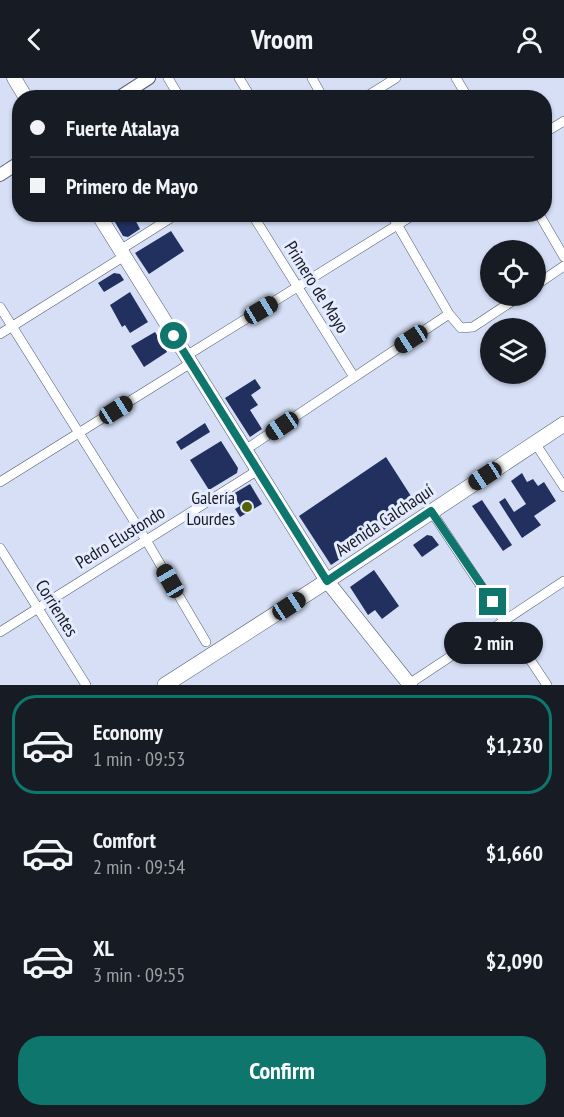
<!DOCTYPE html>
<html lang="en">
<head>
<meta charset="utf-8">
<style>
  :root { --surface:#171b24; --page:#242831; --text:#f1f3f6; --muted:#9ea1a6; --line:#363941; --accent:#0f766e }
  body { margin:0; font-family:"PT Sans Narrow",sans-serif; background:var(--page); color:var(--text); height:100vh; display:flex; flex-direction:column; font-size:22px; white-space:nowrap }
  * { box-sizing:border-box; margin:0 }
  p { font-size:20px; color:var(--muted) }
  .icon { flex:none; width:33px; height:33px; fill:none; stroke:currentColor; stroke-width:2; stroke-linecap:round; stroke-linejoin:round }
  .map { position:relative; height:607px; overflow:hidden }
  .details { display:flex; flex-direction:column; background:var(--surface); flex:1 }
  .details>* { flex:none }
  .top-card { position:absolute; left:12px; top:12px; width:540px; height:132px; border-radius:24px; box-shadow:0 2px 4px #0004; display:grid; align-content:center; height:132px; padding:0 18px; background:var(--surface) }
  .fabs { position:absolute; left:480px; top:162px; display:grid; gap:12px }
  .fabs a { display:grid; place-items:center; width:66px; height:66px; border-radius:50%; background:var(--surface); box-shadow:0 2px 4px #0004; font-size:30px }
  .end { position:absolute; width:27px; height:27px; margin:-14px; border:8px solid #0f766e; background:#fff; box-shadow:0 0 0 3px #fff }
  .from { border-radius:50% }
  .bubble { position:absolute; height:42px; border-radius:21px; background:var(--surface); box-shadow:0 2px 4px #0004; font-size:20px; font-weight:600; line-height:42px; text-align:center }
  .car { position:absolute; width:18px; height:36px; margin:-18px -9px; border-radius:8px; box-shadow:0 0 4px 2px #0007; background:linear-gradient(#222 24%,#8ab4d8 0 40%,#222 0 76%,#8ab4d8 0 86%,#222 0) }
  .top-card b { display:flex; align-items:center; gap:21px; height:57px; font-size:22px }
  .top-card b+b { border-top:2px solid var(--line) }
  .top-card i { width:15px; height:15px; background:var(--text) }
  ul { padding:10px 0 0; list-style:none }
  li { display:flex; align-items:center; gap:18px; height:99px; margin:0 12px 9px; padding:0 6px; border:3px solid transparent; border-radius:24px }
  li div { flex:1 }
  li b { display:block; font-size:22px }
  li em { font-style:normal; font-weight:600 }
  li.selected { border-color:var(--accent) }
  li>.icon { width:54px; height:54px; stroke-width:1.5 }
  .primary-button { display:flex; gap:12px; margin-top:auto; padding:12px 18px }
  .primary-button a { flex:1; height:69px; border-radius:24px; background:var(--accent); color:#fff; font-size:24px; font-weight:600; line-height:69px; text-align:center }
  header { display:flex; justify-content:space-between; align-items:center; height:78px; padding:0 18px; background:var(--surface); font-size:27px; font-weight:600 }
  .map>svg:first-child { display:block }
</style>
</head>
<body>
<header><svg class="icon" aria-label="back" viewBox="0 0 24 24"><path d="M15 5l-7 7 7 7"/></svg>Vroom<svg class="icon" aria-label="person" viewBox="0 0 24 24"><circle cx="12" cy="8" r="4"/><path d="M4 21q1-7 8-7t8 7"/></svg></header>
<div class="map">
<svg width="564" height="607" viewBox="0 0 564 607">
  <rect width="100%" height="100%" fill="#d6dff6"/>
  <!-- building -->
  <path fill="#223060" d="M116 136H132L140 151 128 159 123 158 112 139Z
    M171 153 184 173 149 196 135 175Z
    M114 195 120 196 124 202 104 214 98 205Z
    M130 214 148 244 130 255 125 247 122 249 110 227Z
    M155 254 167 274 144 289 131 268Z
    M255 301 261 310 251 317 258 327 250 332 262 351 250 359 225 320Z
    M205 345 210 354 181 372 176 364Z
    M221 363 238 390 237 395 209 412 190 382Z
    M386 379 418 429 331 487 299 438Z
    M522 395 527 404 533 401 538 408 544 404 556 423 534 438 541 447 522 460 499 424 505 420 514 434 526 426 511 403Z
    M250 406 262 426 240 439 235 431 240 428 233 416Z
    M482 422 512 467 503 473 472 428Z
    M427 457 432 458 439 467 422 479 413 467Z
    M374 492 399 528 382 541 375 532 368 537 350 509Z"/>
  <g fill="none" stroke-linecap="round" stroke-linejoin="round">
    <!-- minor casing -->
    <g stroke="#545c6f" stroke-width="10">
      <path id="minor" d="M168 0 180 20
        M239 0 250 18
        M312 0 323 20
        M456 0 468 20
        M364 20 396 0
        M544 55 564 43
        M252 136 354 299
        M391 136 449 236 461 250 473 249 520 218
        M539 136 564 179
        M120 172 177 136
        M536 207 564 188
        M0 229 146 462 206 564
        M0 256 123 179
        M186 278 415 136
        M535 365 564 409
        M245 372 449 236
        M0 404 191 285
        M431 433 547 607
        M0 470 86 607
        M0 554 258 392
        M409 606 564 503"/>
    </g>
    <!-- tertiary casing -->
    <g stroke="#545c6f" stroke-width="14">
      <path id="tertiary" d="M118 20 149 0
        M0 97 20 84"/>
    </g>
    <!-- secondary casing -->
    <g stroke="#545c6f" stroke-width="15">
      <path id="secondary" d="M14 0 26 20
        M98 136 327 503 410 607"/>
    </g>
    <!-- primary casing -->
    <g stroke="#545c6f" stroke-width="16">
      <path id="primary" d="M165 607 327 503 564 346"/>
    </g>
    <!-- minor -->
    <use href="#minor" stroke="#fff" stroke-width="9"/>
    <!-- tertiary -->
    <use href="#tertiary" stroke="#fff" stroke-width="12"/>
    <!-- secondary -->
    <use href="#secondary" stroke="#fff" stroke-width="14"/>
    <!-- primary -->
    <use href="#primary" stroke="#fff" stroke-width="15"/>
  </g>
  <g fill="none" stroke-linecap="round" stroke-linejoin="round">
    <!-- route -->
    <path stroke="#0f766e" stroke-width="8" d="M174 258 327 503 431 433 493 524"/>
  </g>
  <!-- markers -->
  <circle fill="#546204" stroke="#e5ecff" stroke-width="2" cx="247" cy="429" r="6"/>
  <g text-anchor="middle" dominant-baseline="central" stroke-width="6" stroke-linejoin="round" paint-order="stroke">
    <!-- street labels -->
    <g font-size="18" fill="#171a22" stroke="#e5ecff">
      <text transform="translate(317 209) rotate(58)">Primero de Mayo</text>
      <text transform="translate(384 442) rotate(-34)">Avenida Calchaquí</text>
      <text transform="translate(120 459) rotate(-32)">Pedro Elustondo</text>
      <text transform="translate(57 530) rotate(58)">Corrientes</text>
    </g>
    <!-- poi labels -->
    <g font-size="18" fill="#171a22" stroke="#e5ecff" text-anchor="end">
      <text x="235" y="419">Galería<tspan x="235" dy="21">Lourdes</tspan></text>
    </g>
  </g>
</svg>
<div class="fabs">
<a><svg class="icon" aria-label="locate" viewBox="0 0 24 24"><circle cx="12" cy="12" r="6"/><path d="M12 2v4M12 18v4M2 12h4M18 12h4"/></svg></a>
<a><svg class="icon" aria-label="layers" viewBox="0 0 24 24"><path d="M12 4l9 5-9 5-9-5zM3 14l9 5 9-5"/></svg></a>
</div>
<i class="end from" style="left:174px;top:258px"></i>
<i class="end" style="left:493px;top:524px"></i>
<div class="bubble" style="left:444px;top:544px;width:99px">2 min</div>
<i class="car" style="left:261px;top:232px;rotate:59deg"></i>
<i class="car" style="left:411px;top:261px;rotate:237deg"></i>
<i class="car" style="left:116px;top:332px;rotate:58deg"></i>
<i class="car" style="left:282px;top:348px;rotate:236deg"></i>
<i class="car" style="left:485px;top:398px;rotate:237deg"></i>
<i class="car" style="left:170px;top:503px;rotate:330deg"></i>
<i class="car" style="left:289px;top:528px;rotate:57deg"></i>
<div class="top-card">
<b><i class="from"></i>Fuerte Atalaya</b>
<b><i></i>Primero de Mayo</b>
</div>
</div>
<section class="details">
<ul>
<li class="selected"><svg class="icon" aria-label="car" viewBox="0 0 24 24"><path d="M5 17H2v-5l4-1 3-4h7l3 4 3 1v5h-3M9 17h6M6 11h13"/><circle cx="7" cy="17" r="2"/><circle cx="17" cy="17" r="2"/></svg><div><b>Economy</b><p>1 min · 09:53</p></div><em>$1,230</em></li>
<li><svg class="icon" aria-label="car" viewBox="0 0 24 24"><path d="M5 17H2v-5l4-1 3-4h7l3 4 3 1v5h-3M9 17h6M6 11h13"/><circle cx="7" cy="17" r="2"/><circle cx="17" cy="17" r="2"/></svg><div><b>Comfort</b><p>2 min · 09:54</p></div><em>$1,660</em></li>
<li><svg class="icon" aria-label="car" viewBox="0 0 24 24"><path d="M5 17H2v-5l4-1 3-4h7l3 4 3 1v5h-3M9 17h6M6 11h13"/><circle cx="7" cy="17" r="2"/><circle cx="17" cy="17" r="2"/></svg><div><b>XL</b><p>3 min · 09:55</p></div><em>$2,090</em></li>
</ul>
<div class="primary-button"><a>Confirm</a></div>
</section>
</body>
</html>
